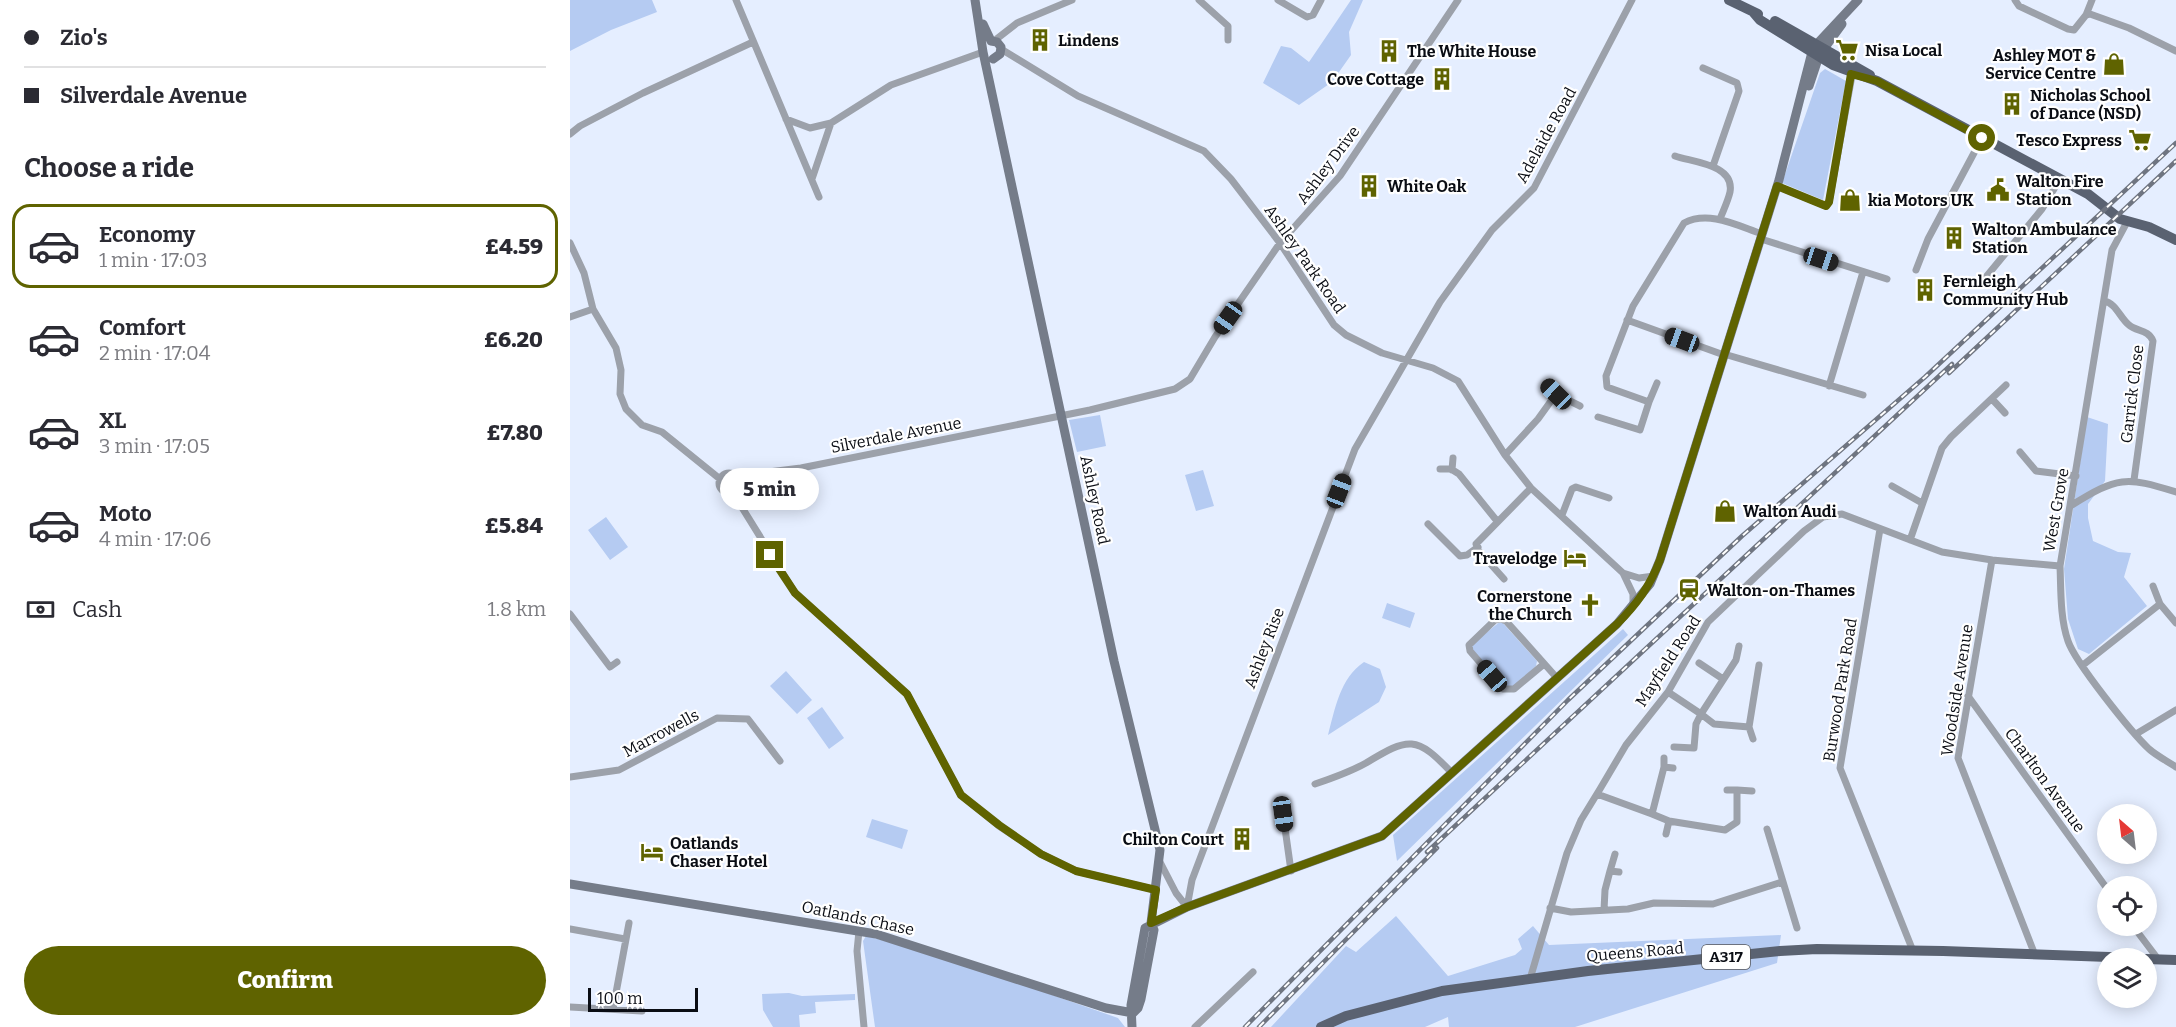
<!DOCTYPE html>
<html lang="en">
<head>
<meta charset="utf-8">
<style>
  :root { --surface:#fff; --page:#f2f2f3; --text:#2b2b33; --muted:#7c7c81; --line:#e1e1e2; --accent:#5f6300 }
  body { margin:0; font-family:Bitter,serif; background:var(--page); color:var(--text); height:100vh; display:flex; flex-direction:column; font-size:22px; white-space:nowrap }
  * { box-sizing:border-box; margin:0 }
  p { font-size:20px; color:var(--muted) }
  .icon { flex:none; width:33px; height:33px; fill:none; stroke:currentColor; stroke-width:2; stroke-linecap:round; stroke-linejoin:round }
  .map { position:relative; flex:1; overflow:hidden }
  .panel { display:flex; flex-direction:column; background:var(--surface); width:570px }
  .panel>* { flex:none }
  .banner { display:grid; align-content:center; height:132px; padding:0 24px; background:var(--surface) }
  .needle { width:39px; rotate:332deg }
  .buttons { position:absolute; left:1527px; top:804px; display:grid; gap:12px }
  .buttons a { display:grid; place-items:center; width:60px; height:60px; border-radius:50%; background:var(--surface); box-shadow:0 3px 15px #0003; font-size:30px }
  .scale { position:absolute; left:18px; bottom:15px; width:110px; box-sizing:border-box; padding-left:6px; border:3px solid #0a0d14; border-top:0; font-size:16px; line-height:21px; white-space:nowrap; color:#0a0d14; -webkit-text-stroke:4px #fff; paint-order:stroke }
  .end { position:absolute; width:27px; height:27px; margin:-14px; border:8px solid #5f6300; background:#fff; box-shadow:0 0 0 3px #fff }
  .from { border-radius:50% }
  .bubble { position:absolute; height:42px; border-radius:21px; background:var(--surface); box-shadow:0 3px 15px #0003; font-size:20px; font-weight:800; line-height:42px; text-align:center }
  .car { position:absolute; width:18px; height:36px; margin:-18px -9px; border-radius:8px; box-shadow:0 0 4px 2px #0007; background:linear-gradient(#222 24%,#8ab4d8 0 40%,#222 0 76%,#8ab4d8 0 86%,#222 0) }
  .banner b { display:flex; align-items:center; gap:21px; height:57px; font-size:22px }
  .banner b+b { border-top:2px solid var(--line) }
  .banner i { width:15px; height:15px; background:var(--text) }
  ul { padding:0; list-style:none }
  li { display:flex; align-items:center; gap:18px; height:84px; margin:0 12px 9px; padding:0 12px; border:3px solid transparent; border-radius:18px }
  li div { flex:1 }
  li b { display:block; font-size:22px }
  li em { font-style:normal; font-weight:800 }
  li.active { border-color:var(--accent) }
  li>.icon { width:54px; height:54px; stroke-width:1.5 }
  h2 { padding:0 24px; font-size:27px; line-height:72px }
  .pay { display:flex; align-items:center; gap:15px; height:66px; padding:0 24px; font-size:22px }
  .pay p { margin-inline-start:auto }
  .primary-button { display:flex; gap:12px; margin-top:auto; padding:12px 24px }
  .primary-button a { flex:1; height:69px; border-radius:36px; background:var(--accent); color:#fff; font-size:24px; font-weight:800; line-height:69px; text-align:center }
  main { display:flex; flex:1; min-height:0 }
  .map>svg:first-child { display:block }
</style>
</head>
<body>
<main>
<section class="panel">
<div class="banner">
<b><i class="from"></i>Zio's</b>
<b><i></i>Silverdale Avenue</b>
</div>
<h2>Choose a ride</h2>
<ul>
<li class="active"><svg class="icon" aria-label="car" viewBox="0 0 24 24"><path d="M5 17H2v-5l4-1 3-4h7l3 4 3 1v5h-3M9 17h6M6 11h13"/><circle cx="7" cy="17" r="2"/><circle cx="17" cy="17" r="2"/></svg><div><b>Economy</b><p>1 min · 17:03</p></div><em>£4.59</em></li>
<li><svg class="icon" aria-label="car" viewBox="0 0 24 24"><path d="M5 17H2v-5l4-1 3-4h7l3 4 3 1v5h-3M9 17h6M6 11h13"/><circle cx="7" cy="17" r="2"/><circle cx="17" cy="17" r="2"/></svg><div><b>Comfort</b><p>2 min · 17:04</p></div><em>£6.20</em></li>
<li><svg class="icon" aria-label="car" viewBox="0 0 24 24"><path d="M5 17H2v-5l4-1 3-4h7l3 4 3 1v5h-3M9 17h6M6 11h13"/><circle cx="7" cy="17" r="2"/><circle cx="17" cy="17" r="2"/></svg><div><b>XL</b><p>3 min · 17:05</p></div><em>£7.80</em></li>
<li><svg class="icon" aria-label="car" viewBox="0 0 24 24"><path d="M5 17H2v-5l4-1 3-4h7l3 4 3 1v5h-3M9 17h6M6 11h13"/><circle cx="7" cy="17" r="2"/><circle cx="17" cy="17" r="2"/></svg><div><b>Moto</b><p>4 min · 17:06</p></div><em>£5.84</em></li>
</ul>
<div class="pay"><svg class="icon" aria-label="cash" viewBox="0 0 24 24"><path d="M3 7h18v10H3z"/><circle cx="12" cy="12" r="2"/></svg>Cash<p>1.8 km</p></div>
<div class="primary-button"><a>Confirm</a></div>
</section>
<div class="map">
<svg width="1606" height="1027" viewBox="0 0 1606 1027">
  <rect width="100%" height="100%" fill="#e5eeff"/>
  <!-- green -->
  <path fill="#b5cbf2" d="M0 0H82L87 12 41 30 0 51Z
    M781 0H793L779 32 781 55 762 82 729 105 693 83 711 46 721 48 739 62Z
    M1255 69 1276 81 1253 200 1212 183 1250 73Z
    M530 415 536 446 507 452 499 420Z
    M1517 417 1538 424 1535 481 1518 504V518L1523 541 1548 552 1561 553 1554 577 1577 606 1519 654 1508 649 1498 619 1494 569Z
    M633 470 644 506 626 511 615 475Z
    M36 517 58 547 40 560 18 530Z
    M817 603 845 613 840 628 812 618Z
    M931 621 967 661 966 666 943 688 933 686 902 649V644Z
    M1053 629 1058 635 827 861 823 835Z
    M794 662 810 669 816 687 809 702 758 735C765 709 770 678 794 662Z
    M216 671 242 700 227 714 200 686Z
    M252 707 274 738 259 749 237 718Z
    M302 819 338 830 332 849 296 837Z
    M826 916 878 976 945 955 952 949 948 939 963 926 979 945 1211 935 1207 963 1005 1027H879L878 1017 855 1027H701L776 946 786 952Z
    M296 936 366 954 548 1018 555 1027H305L293 941Z
    M219 993 232 996 285 994V1000L245 1002 246 1013 229 1015 230 1027H203L193 1010 192 994Z"/>
  <g fill="none" stroke-linecap="round" stroke-linejoin="round">
    <!-- street -->
    <path stroke="#9ca1aa" stroke-width="7" d="M166 0 249 197
      M629 0 658 26V40
      M708 0 737 17 743 15 751 0
      M1445 0 1449 6 1498 29 1504 30 1516 15 1520 14 1559 28 1606 51
      M1516 15 1522 0
      M424 41 447 23 502 0
      M431 49 508 96 634 151 661 179 710 243 764 325 776 335 812 353 863 368 888 381 935 455 961 488 1053 573 1063 594V606
      M1133 68 1167 83 1169 91 1143 166
      M216 119 240 128 261 123
      M0 134 10 126 73 93 183 42
      M1105 156C1121 162 1165 164 1160 192 1158 201 1153 211 1150 219
      M242 179 261 123 321 85 413 52
      M1207 186 1256 206 1259 202 1283 70
      M1557 222 1542 250 1490 566C1491 590 1490 618 1498 641 1505 662 1561 732 1579 749 1587 756 1597 761 1606 767
      M1191 239 1317 279
      M0 243 14 273 23 309 46 348 51 370 50 394 56 409 72 425 92 432 150 479
      M1346 270 1358 239 1412 138
      M1411 283 1472 209 1490 179
      M1534 301C1546 303 1550 318 1559 325 1567 332 1578 329 1583 341L1564 480
      M0 317 23 309
      M1057 320 1154 355
      M1154 354 1293 395
      M975 384 986 394 1010 406
      M1259 386 1293 272
      M1422 399 1435 413
      M1079 402 1087 383
      M1028 417 1070 430 1079 402 1037 387 1036 376 1063 306 1114 223C1139 210 1168 226 1192 234
      M1450 452 1466 471 1506 476
      M935 455 968 419 986 394
      M870 469H881L889 474 927 521
      M882 470 883 458
      M149 483a10 10 0 1 1 20 0a10 10 0 1 1-20 0Z
      M167 476 231 468 520 410 605 389 620 379 645 337 710 243 770 176 888 0
      M1322 486 1352 503
      M163 493 225 593 337 694 391 795 429 826 471 854 506 871 586 890
      M1502 505C1547 477 1556 476 1606 492
      M992 515 1002 489 1006 487 1039 498
      M858 524 890 556 897 555 908 547
      M1310 529 1270 768 1343 951
      M1340 540 1372 448 1381 437 1436 385
      M1422 560 1388 758 1465 955
      M1053 573 1069 578 1084 576
      M934 579 908 550 906 544 961 488
      M1583 586 1590 604 1606 623
      M0 614 40 667 47 662
      M1169 646 1166 660 1131 714 1144 724 1179 727
      M1129 663 1153 679
      M974 664 944 689H933L900 651 899 645 925 620 931 619 936 621 987 678
      M1513 665 1590 604
      M1098 692 1131 714 1126 724 1124 748 1104 747
      M1398 696 1538 890
      M1566 734 1606 710
      M1183 739 1179 727 1189 665
      M1094 758V767L1103 768
      M0 777 49 770 147 718 178 719 210 761
      M745 784C763 778 780 772 796 763 839 737 846 735 882 773
      M1167 790 1182 791
      M1027 794 1082 814 1094 767
      M713 814 721 871
      M1082 814 1099 821 1155 830 1167 822V790H1157
      M1197 829 1227 928
      M1096 834 1099 821
      M1045 854 1040 871 1049 872
      M590 862 606 893 617 907
      M617 907 622 880 785 449 870 302 922 230 964 188 1062 0
      M980 908 1001 912 1058 909 1084 903 1143 904 1212 882
      M1034 910 1035 890 1040 871
      M1563 926 1588 959
      M0 929 55 939
      M289 931 287 951 294 1027
      M960 979 997 853 1011 820 1030 789 1056 745 1098 692 1138 622 1234 531 1253 517 1272 514 1372 552 1422 560 1490 566
      M0 1007 72 1011
      M43 1009 59 923
      M625 1027 683 972"/>
    <!-- secondary -->
    <path stroke="#757c89" stroke-width="9" d="M405 0 413 52 544 661 590 850 581 923 584 930 571 999 568 1008 563 1013
      M413 24 421 41
      M421 41 427 42 431 47 430 54 423 59
      M1245 46 1288 0
      M1253 50 1272 24
      M1239 86 1249 56
      M0 884 306 934 536 1008 563 1013
      M562 1027 561 1005 575 928 617 907 812 836 1047 624 1080 584 1090 560 1209 180 1242 52"/>
    <!-- primary -->
    <path stroke="#5a6271" stroke-width="10" d="M1159 0 1188 14
      M1184 13 1190 20 1263 65 1307 81 1518 194 1550 219 1579 227 1606 240
      M1205 21 1300 75
      M1576 959 1606 960
      M751 1027 776 1016 872 991 1018 971 1210 951 1247 949 1373 951 1567 958"/>
    <!-- rail casing -->
    <g stroke="#6f7581" stroke-width="4.5">
      <path id="rail" d="M1379 373 1606 161
        M857 852 1382 364
        M675 1027 998 700 1172 536 1355 377 1606 143
        M689 1027 867 848"/>
    </g>
    <!-- rail -->
    <use href="#rail" stroke="#fff" stroke-width="2" stroke-dasharray="7" stroke-linecap="butt"/>
  </g>
  <g fill="none" stroke-linecap="round" stroke-linejoin="round">
    <!-- route -->
    <path stroke="#5f6300" stroke-width="8" d="M200 555 225 593 337 694 391 795 429 825 471 854 506 871 586 890 581 923 617 907 812 836 1047 624C1067 604 1080 586 1090 560L1207 186 1256 206 1259 202 1281 74 1307 81 1412 138"/>
  </g>
  <!-- icons -->
  <defs>
    <g id="building-bare" transform="scale(1.8)"><path d="M-4-6H4V6H1V3H-1V6H-4ZM-2.5-4.3h1.7v1.8h-1.7ZM.8-4.3h1.7v1.8H.8ZM-2.5-1h1.7V.8h-1.7ZM.8-1h1.7V.8H.8Z" fill="#5f6300" stroke="#fff" stroke-width="2.5" paint-order="stroke"/></g>
    <g id="supermarket-bare" transform="scale(1.8)"><path d="M-6-5.5h2.5l.6 2H6L4.5 2H-2.5L-4.4-4H-6ZM-1.5 3.2a1.3 1.3 0 1 0 .1 0ZM3 3.2a1.3 1.3 0 1 0 .1 0Z" fill="#5f6300" stroke="#fff" stroke-width="2.5" paint-order="stroke"/></g>
    <g id="shop-bare" transform="scale(1.8)"><path d="M-5-2.5h2.3a2.7 3.5 0 0 1 5.4 0H5L5.5 6h-11ZM-1.5-2.5h3a1.5 2.3 0 0 0-3 0Z" fill="#5f6300" stroke="#fff" stroke-width="2.5" paint-order="stroke"/></g>
    <g id="civic-bare" transform="scale(1.8)"><path d="M-.6-6.5H3V-4.5H.6V-3L4-1V1h2V6H-6V1h2V-1L-.6-3ZM-1.2 2.5V6h2.4V2.5Z" fill="#5f6300" stroke="#fff" stroke-width="2.5" paint-order="stroke"/></g>
    <g id="hotel-bare" transform="scale(1.8)"><path d="M-6-4.5h1.5V1H6V5H4.5V3h-9V5H-6ZM-4 0a1.8 1.8 0 1 1 3.6 0ZM.5 0V-2.5h3Q6-2.5 6 0Z" fill="#5f6300" stroke="#fff" stroke-width="2.5" paint-order="stroke"/></g>
    <g id="station-bare" transform="scale(1.8)"><path d="M-3-6H3Q5-6 5-4V2Q5 4 3 4L4.5 6H3L1.5 4h-3L-3 6H-4.5L-3 4Q-5 4-5 2V-4Q-5-6-3-6ZM-3.5-4v3h7v-3ZM-3.5 1v1.5H-2V1ZM2 1v1.5H3.5V1Z" fill="#5f6300" stroke="#fff" stroke-width="2.5" paint-order="stroke"/></g>
    <g id="church-bare" transform="scale(1.8)"><path d="M-1.2-6h2.4v3.5h3.3v2.4h-3.3V6h-2.4V-.1h-3.3v-2.4h3.3Z" fill="#5f6300" stroke="#fff" stroke-width="2.5" paint-order="stroke"/></g>
  </defs>
  <g fill-rule="evenodd">
    <use href="#building-bare" x="470" y="40"/>
    <use href="#supermarket-bare" x="1277" y="50"/>
    <use href="#building-bare" x="819" y="51"/>
    <use href="#shop-bare" x="1544" y="64"/>
    <use href="#building-bare" x="872" y="79"/>
    <use href="#building-bare" x="1442" y="104"/>
    <use href="#supermarket-bare" x="1570" y="140"/>
    <use href="#building-bare" x="799" y="186"/>
    <use href="#civic-bare" x="1428" y="190"/>
    <use href="#shop-bare" x="1280" y="200"/>
    <use href="#building-bare" x="1384" y="238"/>
    <use href="#building-bare" x="1355" y="290"/>
    <use href="#shop-bare" x="1155" y="511"/>
    <use href="#hotel-bare" x="1005" y="558"/>
    <use href="#station-bare" x="1119" y="590"/>
    <use href="#church-bare" x="1020" y="605"/>
    <use href="#building-bare" x="672" y="839"/>
    <use href="#hotel-bare" x="82" y="852"/>
  </g>
  <g text-anchor="middle" dominant-baseline="central" stroke-width="4.5" stroke-linejoin="round" paint-order="stroke">
    <!-- shield labels -->
    <rect fill="#fff" stroke="#54565a" stroke-width="1.5" x="1132" y="945" width="48" height="24" rx="4.5"/>
    <g font-size="15" font-weight="bold" fill="#0a0d14">
      <text x="1156" y="957">A317</text>
    </g>
    <!-- poi labels -->
    <g font-size="16" font-weight="bold" fill="#0a0d14" stroke="#fff" text-anchor="start">
      <text x="488" y="40">Lindens</text>
      <text x="1295" y="50">Nisa Local</text>
      <text x="837" y="51">The White House</text>
      <text x="1526" y="55" text-anchor="end">Ashley MOT &amp;<tspan x="1526" dy="18">Service Centre</tspan></text>
      <text x="854" y="79" text-anchor="end">Cove Cottage</text>
      <text x="1460" y="95">Nicholas School<tspan x="1460" dy="18">of Dance (NSD)</tspan></text>
      <text x="1552" y="140" text-anchor="end">Tesco Express</text>
      <text x="1446" y="181">Walton Fire<tspan x="1446" dy="18">Station</tspan></text>
      <text x="817" y="186">White Oak</text>
      <text x="1298" y="200">kia Motors UK</text>
      <text x="1402" y="229">Walton Ambulance<tspan x="1402" dy="18">Station</tspan></text>
      <text x="1373" y="281">Fernleigh<tspan x="1373" dy="18">Community Hub</tspan></text>
      <text x="1173" y="511">Walton Audi</text>
      <text x="987" y="558" text-anchor="end">Travelodge</text>
      <text x="1137" y="590">Walton-on-Thames</text>
      <text x="1002" y="596" text-anchor="end">Cornerstone<tspan x="1002" dy="18">the Church</tspan></text>
      <text x="654" y="839" text-anchor="end">Chilton Court</text>
      <text x="100" y="843">Oatlands<tspan x="100" dy="18">Chaser Hotel</tspan></text>
    </g>
    <!-- street labels -->
    <g font-size="16" fill="#0a0d14" stroke="#fff">
      <text transform="translate(976 135) rotate(-61)">Adelaide Road</text>
      <text transform="translate(758 165) rotate(-53)">Ashley Drive</text>
      <text transform="translate(735 259) rotate(55)">Ashley Park Road</text>
      <text transform="translate(1562 394) rotate(-83)">Garrick Close</text>
      <text transform="translate(326 435) rotate(-11)">Silverdale Avenue</text>
      <text transform="translate(525 500) rotate(78)">Ashley Road</text>
      <text transform="translate(1486 510) rotate(-80)">West Grove</text>
      <text transform="translate(694 648) rotate(-69)">Ashley Rise</text>
      <text transform="translate(1098 661) rotate(-57)">Mayfield Road</text>
      <text transform="translate(1270 690) rotate(-81)">Burwood Park Road</text>
      <text transform="translate(1387 690) rotate(-81)">Woodside Avenue</text>
      <text transform="translate(91 733) rotate(-28)">Marrowells</text>
      <text transform="translate(1475 780) rotate(54)">Charlton Avenue</text>
      <text transform="translate(288 918) rotate(12)">Oatlands Chase</text>
      <text transform="translate(1065 952) rotate(-5)">Queens Road</text>
    </g>
  </g>
</svg>
<div class="buttons">
<a><svg class="needle" viewBox="-14 -14 28 28"><path d="M0-13l5 13h-10z" fill="#e53935"/><path d="M0 13l5-13h-10z" fill="#7c7c81"/></svg></a>
<a><svg class="icon" aria-label="locate" viewBox="0 0 24 24"><circle cx="12" cy="12" r="6"/><path d="M12 2v4M12 18v4M2 12h4M18 12h4"/></svg></a>
<a><svg class="icon" aria-label="layers" viewBox="0 0 24 24"><path d="M12 4l9 5-9 5-9-5zM3 14l9 5 9-5"/></svg></a>
</div>
<div class="scale">100 m</div>
<i class="end from" style="left:1412px;top:138px"></i>
<i class="end" style="left:200px;top:555px"></i>
<div class="bubble" style="left:150px;top:468px;width:99px">5 min</div>
<i class="car" style="left:1251px;top:259px;rotate:108deg"></i>
<i class="car" style="left:658px;top:318px;rotate:215deg"></i>
<i class="car" style="left:1112px;top:340px;rotate:290deg"></i>
<i class="car" style="left:986px;top:394px;rotate:314deg"></i>
<i class="car" style="left:769px;top:491px;rotate:21deg"></i>
<i class="car" style="left:922px;top:676px;rotate:319deg"></i>
<i class="car" style="left:713px;top:814px;rotate:172deg"></i>
</div>
</main>
</body>
</html>
